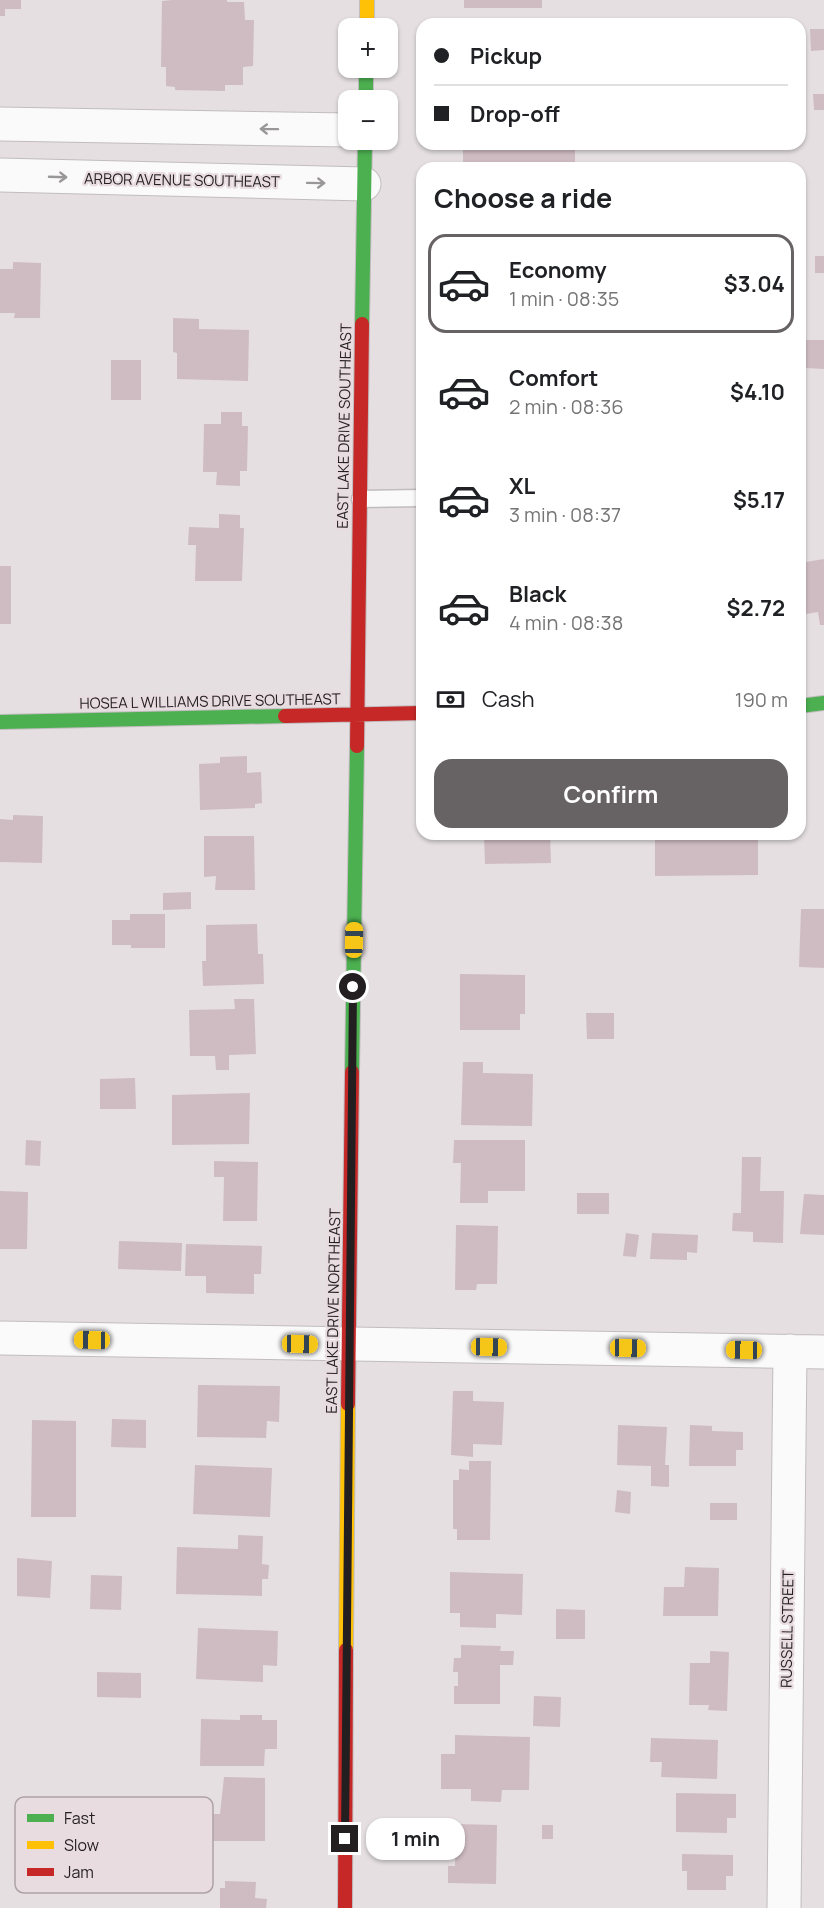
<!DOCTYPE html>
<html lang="en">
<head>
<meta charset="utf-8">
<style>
  :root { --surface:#fff; --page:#f2f2f2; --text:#202124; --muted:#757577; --line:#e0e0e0; --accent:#676264 }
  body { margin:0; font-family:Manrope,sans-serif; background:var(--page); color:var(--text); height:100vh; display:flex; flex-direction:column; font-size:22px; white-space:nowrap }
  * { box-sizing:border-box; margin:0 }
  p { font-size:20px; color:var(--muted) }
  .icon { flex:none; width:33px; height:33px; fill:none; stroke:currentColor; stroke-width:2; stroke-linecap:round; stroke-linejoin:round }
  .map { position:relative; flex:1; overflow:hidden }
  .sheet { position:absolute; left:416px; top:162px; width:390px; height:678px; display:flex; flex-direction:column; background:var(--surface); border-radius:18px; box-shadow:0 2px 4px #0004 }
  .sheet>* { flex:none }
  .guide { position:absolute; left:416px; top:18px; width:390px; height:132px; border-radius:18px; box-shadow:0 2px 4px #0004; display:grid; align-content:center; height:132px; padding:0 18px; background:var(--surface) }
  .fabs { position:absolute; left:338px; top:18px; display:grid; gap:12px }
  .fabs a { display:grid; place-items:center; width:60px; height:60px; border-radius:12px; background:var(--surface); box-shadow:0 2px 4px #0004; font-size:30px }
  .end { position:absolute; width:27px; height:27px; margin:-14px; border:8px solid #231f20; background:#fff; box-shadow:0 0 0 3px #fff }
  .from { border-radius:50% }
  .bubble { position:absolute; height:42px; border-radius:18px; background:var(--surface); box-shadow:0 2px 4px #0004; font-size:20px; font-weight:700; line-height:42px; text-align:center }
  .car { position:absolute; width:18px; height:36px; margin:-18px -9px; border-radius:8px; box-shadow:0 0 4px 2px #0007; background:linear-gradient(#f5c518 24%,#345 0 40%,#f5c518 0 76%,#345 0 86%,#f5c518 0) }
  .guide b { display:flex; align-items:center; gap:21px; height:57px; font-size:22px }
  .guide b+b { border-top:2px solid var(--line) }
  .guide i { width:15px; height:15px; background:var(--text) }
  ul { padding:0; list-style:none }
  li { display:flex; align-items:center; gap:18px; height:99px; margin:0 12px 9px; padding:0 6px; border:3px solid transparent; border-radius:18px }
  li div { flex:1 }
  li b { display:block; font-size:22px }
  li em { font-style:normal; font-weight:700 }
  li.current { border-color:var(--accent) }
  li>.icon { width:54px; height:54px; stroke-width:1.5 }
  h2 { padding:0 18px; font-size:27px; line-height:72px }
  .pay { display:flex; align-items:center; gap:15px; height:66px; padding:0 18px; font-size:22px }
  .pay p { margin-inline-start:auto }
  .action { display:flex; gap:12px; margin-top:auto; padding:12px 18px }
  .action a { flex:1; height:69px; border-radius:18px; background:var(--accent); color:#fff; font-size:24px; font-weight:700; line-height:69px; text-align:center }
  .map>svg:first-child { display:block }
</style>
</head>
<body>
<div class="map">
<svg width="824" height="1908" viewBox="0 0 824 1908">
  <rect width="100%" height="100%" fill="#e5dfe1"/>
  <!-- building -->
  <path fill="#cfbcc3" d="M0 0H21V9H5V16H0Z
    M172 0H227V2H244L245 20H254L253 66 243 67V85H225V91L175 90V87L166 86V67H161L162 1Z
    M464 0H542V8H464Z
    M810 29H824V50L811 51Z
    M813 94H824V110H814Z
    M463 144H575V162L522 163V168H463Z
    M815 256H824V273H815Z
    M13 262 41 263 40 318H14L15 313H0V269H13Z
    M173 318 199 319V329L249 330 248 381 177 379V353L173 352Z
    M805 340H824V369L805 368Z
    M111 360H141V400H111Z
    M221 412H242V426H248L247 471H240V486L216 485 217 472H203L204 424H221Z
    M219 514 240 515V528H244L242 581H195L196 545H188L189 527 219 528Z
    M824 559V625H820L818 612 800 615V563Z
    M0 566H11V624H0Z
    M247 756V773L261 772 262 803 255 804V808L200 810 199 764 220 763V757Z
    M13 815 43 816 42 863 0 862V819L13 820Z
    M484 834H550L551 863 485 864Z
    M612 834H642V839H612Z
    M655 834H730L729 840H758V875L655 876Z
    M204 836H254L255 890H215L216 876 204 877Z
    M191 892V909L163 910V893Z
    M801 909H824V968L799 967Z
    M130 914H165V948H131V945H112V920H130Z
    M257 924 258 954H263L264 984 203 986 202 961H206V925Z
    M460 974 525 975V1014H520V1030H460Z
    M234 999H254L256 1054 229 1055V1070H216L215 1056H190L189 1010 235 1009Z
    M586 1013H614V1039H587Z
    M463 1062H483V1073L533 1074 532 1126 461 1125Z
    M135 1078 136 1109H100V1079Z
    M250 1093 249 1144 172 1145V1095Z
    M26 1140 41 1141 40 1166 25 1165Z
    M454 1140H525V1191H488V1203H460L461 1163H453Z
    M742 1157H761L760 1191H784L783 1243 753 1242V1232L732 1231 733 1213H741Z
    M214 1161 258 1162 257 1221H223L224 1177H214Z
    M0 1191 28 1192 27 1249H0Z
    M577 1193H609V1214H577Z
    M804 1194 824 1195V1235L800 1234Z
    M456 1225 498 1226 497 1284H477L476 1290H455Z
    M626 1233 639 1235 636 1257 623 1256Z
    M652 1233 698 1235 697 1253 687 1252V1260L650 1259Z
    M119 1241 182 1243 181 1271 118 1269Z
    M186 1244 262 1246 261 1274H254V1294L206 1293V1276H185Z
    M198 1385 280 1386 279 1422 267 1421 266 1438 197 1437Z
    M453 1391H473V1401L504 1402 502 1445 473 1444V1457L451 1455Z
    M112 1419 146 1420V1448L111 1447Z
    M32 1420 76 1421V1517H31Z
    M618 1425 667 1427 665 1465H669V1487L651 1486V1466L617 1465Z
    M690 1425 712 1426V1431L743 1432V1450H736V1466H689Z
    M469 1461H491L490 1540H457V1529H453V1480H459V1469L469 1470Z
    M195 1465 272 1468 270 1517 193 1514Z
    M617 1490 631 1492 630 1514 615 1512Z
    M710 1503H737V1520H710Z
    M238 1535 263 1536 262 1564 269 1565 268 1579H262V1596L176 1594 177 1547 238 1549Z
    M17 1558 52 1561 50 1598 17 1596Z
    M685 1567 719 1568 718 1616H663L664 1587H684Z
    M450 1572 523 1574 522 1615 496 1614V1628L460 1627V1613H450Z
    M91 1575 122 1576 121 1610 90 1609Z
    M556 1609 585 1610V1639H556Z
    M198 1628 278 1631 277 1666 263 1665V1682L196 1679Z
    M461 1645 501 1646 500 1651H514L513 1665H500V1704H454V1686H458V1672H453L454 1658H461Z
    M710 1651 729 1652 727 1711 708 1710 709 1705H689L690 1663H710Z
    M97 1672 141 1673V1698L97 1697Z
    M534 1696 561 1697 560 1727 533 1726Z
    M240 1715H262V1720H277V1749H265L264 1766H200L201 1719 240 1720Z
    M455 1735 530 1737 529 1790H502L501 1802 471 1801V1789H441V1754H455Z
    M651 1738 718 1740 717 1779 661 1777 662 1762H650Z
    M224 1777 265 1778V1841H212V1814H220Z
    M676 1793 736 1794V1818H727V1833L676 1832Z
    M456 1824 497 1825 496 1884 448 1883V1866H455Z
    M542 1825H553V1839H542Z
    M682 1854 733 1855V1876H726V1890H687V1871H682Z
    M225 1881 256 1882 255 1898 267 1899 266 1908H220V1888H225Z"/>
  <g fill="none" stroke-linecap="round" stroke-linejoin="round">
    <!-- lane casing -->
    <g stroke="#c1bcbe" stroke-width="19">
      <path id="lane" d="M360 499 422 498"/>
    </g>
    <!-- street casing -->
    <g stroke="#c1bcbe" stroke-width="35">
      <path id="street" d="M0 124 348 130
        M0 175 364 184
        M0 1338 824 1352
        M784 1908 790 1351"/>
    </g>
    <!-- fast casing -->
    <g stroke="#c1bcbe" stroke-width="16">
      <path id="fast" d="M366 68V100
        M362 324 365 140
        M800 706 824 703
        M0 722 285 716
        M352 1072 357 746"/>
    </g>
    <!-- slow casing -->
    <g stroke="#c1bcbe" stroke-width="16">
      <path id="slow" d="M367 0V28
        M346 1650 348 1404"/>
    </g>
    <!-- jam casing -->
    <g stroke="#c1bcbe" stroke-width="16">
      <path id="jam" d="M285 716 422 713
        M357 746 362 324
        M348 1404 352 1072
        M345 1908 346 1650"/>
    </g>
    <!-- lane -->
    <use href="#lane" stroke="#fbfafa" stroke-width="16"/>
    <!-- street -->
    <use href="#street" stroke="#fbfafa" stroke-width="33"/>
    <!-- fast -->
    <use href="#fast" stroke="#4caf50" stroke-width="14"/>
    <!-- slow -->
    <use href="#slow" stroke="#ffc107" stroke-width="14"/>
    <!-- jam -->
    <use href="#jam" stroke="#c62828" stroke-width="14"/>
  </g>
  <!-- one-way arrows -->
  <defs><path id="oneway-shaft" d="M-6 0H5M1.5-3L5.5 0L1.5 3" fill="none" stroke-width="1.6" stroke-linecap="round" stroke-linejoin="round" transform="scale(1.5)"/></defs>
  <g stroke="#9a9798">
    <use href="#oneway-shaft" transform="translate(269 129) rotate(-179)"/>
    <use href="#oneway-shaft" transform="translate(58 177) rotate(2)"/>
    <use href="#oneway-shaft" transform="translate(316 183) rotate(1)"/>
  </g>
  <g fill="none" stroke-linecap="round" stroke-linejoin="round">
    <!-- route -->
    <path stroke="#231f20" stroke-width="8" d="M345 1839 353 987"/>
  </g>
  <g text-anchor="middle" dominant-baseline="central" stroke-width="4.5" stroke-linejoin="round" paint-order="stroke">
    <!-- street labels -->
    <g font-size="15" fill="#231f20" stroke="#e8dce0">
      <text transform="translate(182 180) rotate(1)">ARBOR AVENUE SOUTHEAST</text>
      <text transform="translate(344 426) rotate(-89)">EAST LAKE DRIVE SOUTHEAST</text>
      <text transform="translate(210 701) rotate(-1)">HOSEA L WILLIAMS DRIVE SOUTHEAST</text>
      <text transform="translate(333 1311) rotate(-89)">EAST LAKE DRIVE NORTHEAST</text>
      <text transform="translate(787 1629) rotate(-89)">RUSSELL STREET</text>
    </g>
  </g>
  <!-- legend -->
  <rect x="15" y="1797" width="198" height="96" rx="9" fill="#e8dce0" stroke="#ada3a6" stroke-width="1.5"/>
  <rect x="27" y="1814" width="27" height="8" fill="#4caf50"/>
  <rect x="27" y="1841" width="27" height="8" fill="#ffc107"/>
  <rect x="27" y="1868" width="27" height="8" fill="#c62828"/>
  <g font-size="16" fill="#231f20">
    <text x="64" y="1824">Fast</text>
    <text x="64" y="1851">Slow</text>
    <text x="64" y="1878">Jam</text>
  </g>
</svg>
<div class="fabs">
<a>+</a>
<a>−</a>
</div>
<i class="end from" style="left:353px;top:987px"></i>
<i class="end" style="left:345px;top:1839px"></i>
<div class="bubble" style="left:366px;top:1818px;width:99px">1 min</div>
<i class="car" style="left:354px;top:940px;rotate:1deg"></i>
<i class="car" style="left:92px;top:1340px;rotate:271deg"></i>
<i class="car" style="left:300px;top:1344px;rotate:91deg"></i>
<i class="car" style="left:489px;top:1347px;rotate:91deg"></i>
<i class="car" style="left:628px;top:1348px;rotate:91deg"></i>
<i class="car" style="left:744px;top:1350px;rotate:271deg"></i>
<div class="guide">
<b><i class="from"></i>Pickup</b>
<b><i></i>Drop-off</b>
</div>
<section class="sheet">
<h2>Choose a ride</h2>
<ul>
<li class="current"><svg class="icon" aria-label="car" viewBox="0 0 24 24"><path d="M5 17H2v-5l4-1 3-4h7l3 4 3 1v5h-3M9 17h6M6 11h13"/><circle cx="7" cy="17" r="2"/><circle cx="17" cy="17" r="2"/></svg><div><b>Economy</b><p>1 min · 08:35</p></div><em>$3.04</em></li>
<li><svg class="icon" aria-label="car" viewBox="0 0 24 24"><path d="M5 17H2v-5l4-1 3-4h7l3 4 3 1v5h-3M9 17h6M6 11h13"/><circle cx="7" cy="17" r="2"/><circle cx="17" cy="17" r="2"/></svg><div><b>Comfort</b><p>2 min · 08:36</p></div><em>$4.10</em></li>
<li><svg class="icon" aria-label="car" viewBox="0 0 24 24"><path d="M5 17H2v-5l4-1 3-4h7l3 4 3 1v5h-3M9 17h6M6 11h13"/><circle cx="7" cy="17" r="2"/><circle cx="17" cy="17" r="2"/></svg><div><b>XL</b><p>3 min · 08:37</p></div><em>$5.17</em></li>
<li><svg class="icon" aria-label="car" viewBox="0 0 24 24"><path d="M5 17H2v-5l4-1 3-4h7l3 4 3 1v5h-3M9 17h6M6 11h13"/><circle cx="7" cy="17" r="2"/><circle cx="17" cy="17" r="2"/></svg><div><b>Black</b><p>4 min · 08:38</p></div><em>$2.72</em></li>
</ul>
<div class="pay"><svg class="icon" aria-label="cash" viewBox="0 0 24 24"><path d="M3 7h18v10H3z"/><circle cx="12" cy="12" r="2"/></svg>Cash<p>190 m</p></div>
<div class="action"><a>Confirm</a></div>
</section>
</div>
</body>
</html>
